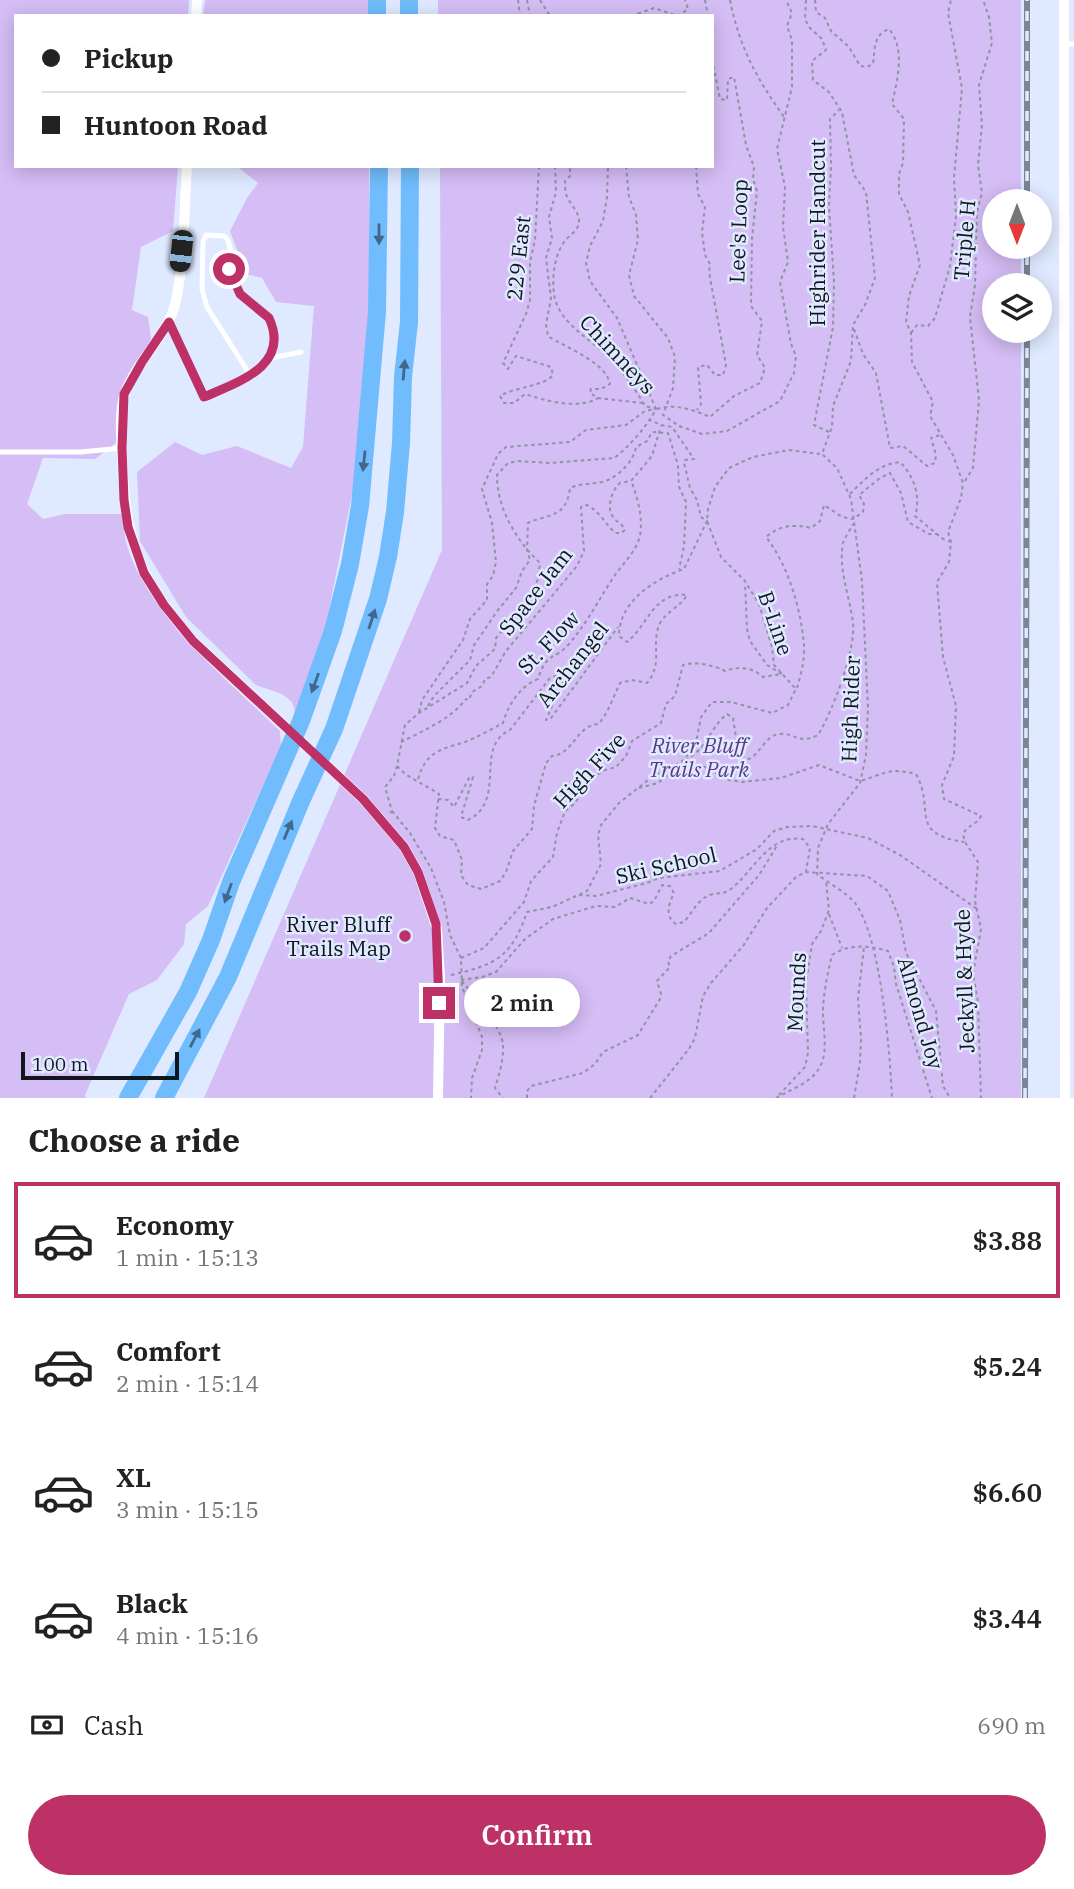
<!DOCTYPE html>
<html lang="en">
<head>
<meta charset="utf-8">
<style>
  :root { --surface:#fff; --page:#f6f6f6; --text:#222; --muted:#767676; --line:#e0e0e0; --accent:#be3166 }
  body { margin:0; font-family:"IBM Plex Serif",serif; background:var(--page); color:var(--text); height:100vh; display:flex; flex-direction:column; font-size:26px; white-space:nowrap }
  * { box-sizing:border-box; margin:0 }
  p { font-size:23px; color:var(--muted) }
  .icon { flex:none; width:38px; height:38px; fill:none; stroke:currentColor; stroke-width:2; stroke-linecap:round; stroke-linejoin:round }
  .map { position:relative; height:1098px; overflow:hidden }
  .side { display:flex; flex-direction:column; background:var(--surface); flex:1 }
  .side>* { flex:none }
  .hud { position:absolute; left:14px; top:14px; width:700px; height:154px; border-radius:0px; box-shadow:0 4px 18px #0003; display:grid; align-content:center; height:154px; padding:0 28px; background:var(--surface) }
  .needle { width:46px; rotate:180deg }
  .buttons { position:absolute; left:982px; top:189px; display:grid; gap:14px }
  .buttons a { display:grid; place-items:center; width:70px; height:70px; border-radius:50%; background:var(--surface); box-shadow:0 4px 18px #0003; font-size:35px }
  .scale { position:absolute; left:21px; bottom:18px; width:158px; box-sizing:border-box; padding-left:7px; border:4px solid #11151c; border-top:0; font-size:19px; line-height:24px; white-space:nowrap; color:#11151c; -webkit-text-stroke:5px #dfe9ff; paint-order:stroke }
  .end { position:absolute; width:32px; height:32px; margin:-16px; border:9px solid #be3166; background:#fff; box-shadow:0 0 0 4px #fff }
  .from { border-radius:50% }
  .bubble { position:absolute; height:49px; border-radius:24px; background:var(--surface); box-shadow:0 4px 18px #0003; font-size:23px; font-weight:600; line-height:49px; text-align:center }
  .car { position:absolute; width:21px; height:42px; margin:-21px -10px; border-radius:9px; box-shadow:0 0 5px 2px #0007; background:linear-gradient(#222 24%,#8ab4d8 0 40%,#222 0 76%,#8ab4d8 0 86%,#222 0) }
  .hud b { display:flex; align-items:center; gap:24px; height:66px; font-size:26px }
  .hud b+b { border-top:2px solid var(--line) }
  .hud i { width:18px; height:18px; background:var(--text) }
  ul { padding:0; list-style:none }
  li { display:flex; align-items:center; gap:21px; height:116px; margin:0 14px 10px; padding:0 14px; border:4px solid transparent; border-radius:0px }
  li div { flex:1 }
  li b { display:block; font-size:26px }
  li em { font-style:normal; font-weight:600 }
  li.selected { border-color:var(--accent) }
  li>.icon { width:63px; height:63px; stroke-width:1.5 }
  h2 { padding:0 28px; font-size:32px; line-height:84px }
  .pay { display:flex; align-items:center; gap:18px; height:77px; padding:0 28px; font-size:26px }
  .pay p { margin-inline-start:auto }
  .primary-button { display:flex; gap:14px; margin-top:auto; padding:14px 28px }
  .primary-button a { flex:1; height:80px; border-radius:42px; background:var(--accent); color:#fff; font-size:28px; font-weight:600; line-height:80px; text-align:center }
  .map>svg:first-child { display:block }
</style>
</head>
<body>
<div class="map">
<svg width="1074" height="1098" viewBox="0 0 1074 1098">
  <rect width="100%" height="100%" fill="#dfe9ff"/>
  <!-- green -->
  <path fill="#d5bdf5" d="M0 0H189L188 16H16V166H178L173 231 141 247 132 310 148 317 151 338 128 397 121 439 95 459 43 458 27 504 43 519 65 514H122C124 524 124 536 127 546 147 613 230 683 280 731L281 746 208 906 186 924 184 944 157 980 129 994 85 1095 86 1098H0Z
    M205 0H368V16H203Z
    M438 0H1021V201H994V247H1021V285H994V331H1021V1098H204L442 550 440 166H712V16H438Z
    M369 166V330L359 459 323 640 296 714 292 702 282 694 256 685 186 617 140 541 137 472 175 442 202 455 237 446 291 468 303 447 314 306 276 302 262 278 246 274 230 231 247 198 258 183 238 167Z"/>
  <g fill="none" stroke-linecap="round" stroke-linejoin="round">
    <!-- path -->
    <path stroke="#8d94a4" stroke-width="2" stroke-dasharray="3.5 3.5" stroke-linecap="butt" d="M518 0 520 16
      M527 0 530 16
      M540 0 550 16
      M705 0 708 16
      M730 0C740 49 756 77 784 117
      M806 0 805 19 809 27 822 39 826 50 812 61 813 80 829 92 842 112 854 175 866 192 875 278 865 305 853 325 851 361 833 406 832 427 822 454 837 468 851 499 862 581 868 708 866 755 860 783 828 824 818 848 817 874C828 883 846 892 855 903 881 937 890 1053 892 1098
      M815 0 816 12 825 18 831 31 849 47 860 66 867 67 873 64C875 49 873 35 889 29 906 49 897 81 892 104L904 119 903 163 899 174V194L908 212 920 265 909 296 906 322 911 333 912 362 933 402 930 416 953 455 963 483 961 498 948 532 951 542 949 562 937 582 943 657 956 706 954 756 942 785 944 799 981 816C977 825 967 825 963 834L965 842 978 862 975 901 981 929 973 973 978 1002 981 1098
      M631 16 654 8 678 16 688 9 685 0
      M539 166 535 240 530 262V300L526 314 503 363 508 369 516 356 551 367 553 375C545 386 515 387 500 396L504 403H514L525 394C546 401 579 410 598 398
      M555 166 556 192 549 217 552 238 546 258 551 298 546 325 548 336C566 348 606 362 610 384L601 389H591L590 393 598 398 642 403
      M626 166 629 197 636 215 638 240 629 275 634 296 668 338 675 357 673 388 663 415 679 426 702 434 727 431 780 401 794 373 796 356 791 344 780 282 788 262 783 227 785 187 777 149 792 87V40L787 26 792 13 786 0
      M696 166 698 194 705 207 702 232 705 255 710 264 709 272 726 365 723 375H715L707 365 698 367 701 404 697 410
      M854 329 863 354 876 373 890 448 903 446 927 466 935 463 936 455 931 438 940 435
      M911 333 917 325 928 326 935 318 950 266 956 216 954 178 962 88 948 13 951 0
      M657 409C674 403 694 410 710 417L734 396 760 383 765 368 757 355 762 321 751 306 752 238 757 191 753 179 754 167 746 145 734 77 728 79 727 100 720 99 712 59
      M829 432 814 425 833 327 834 282 829 206 831 167 830 119 839 110
      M965 481 973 468 979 400 970 317 975 285 977 212 982 193 978 165 982 125 979 85 992 43 989 17 983 0
      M850 494C864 480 878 464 900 462 914 476 921 496 915 516L943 539 951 542
      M797 688C801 675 805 659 804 645 801 609 788 565 766 537 780 525 793 524 811 528L820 521 824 505 842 517 853 519 863 512 864 504 859 495 880 478 890 473 901 493 908 522 929 534H938
      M428 706 434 696 470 660 474 645 498 610 516 588 522 571 530 560 527 550 528 523C549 513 566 519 570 488 583 482 597 485 608 480 621 474 634 460 636 447L647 441 652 432 668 433 678 465 679 487 686 502 684 547 679 569
      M419 712 422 700 463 640 470 619 487 600V584L493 576 496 562 492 523 482 489 498 454 506 447 570 442 586 430 626 425 645 411 656 409 645 406C634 387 622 370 606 355 588 337 558 322 554 294 552 277 554 257 564 242 569 235 579 231 579 221 579 212 571 205 567 197 565 192 565 186 565 181L570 176V166
      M401 742C423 731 451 719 466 699L469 700 472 692 482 686 485 679 491 677 506 651 577 566 584 551 581 507 587 505C600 512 605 523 615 533H621L625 530C622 523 617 523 613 517 606 507 612 490 620 483L631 481 652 456 661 426
      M685 760C707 750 710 727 727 714L733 718 737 744 736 754 749 759C761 753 765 736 779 734 795 732 797 745 818 735 832 713 856 649 853 623 850 597 838 570 843 543 845 537 850 530 853 524
      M397 766C408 779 425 784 439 794L435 828 440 836 454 840 462 860 461 875 468 885 481 889 500 881 506 872 513 851 532 829 534 806 546 763 552 756C574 754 576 725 599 724L607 712 620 683 632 680 647 683C664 663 650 644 660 623 667 611 680 607 687 595 653 592 649 624 627 642L619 636C619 601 655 579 684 569L707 521 701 517 697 500 690 488 684 463 685 460 694 459 672 427 661 425 650 420
      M418 779C426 753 438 750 462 743 476 738 490 730 503 723 508 705 520 686 538 679 547 651 554 661 569 644 586 624 597 603 611 581 620 566 636 553 640 536 643 517 638 500 632 483
      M639 788 658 783 671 772 693 765H701L729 780 742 782 781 778 819 765 860 781C885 774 888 767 916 774 936 810 907 833 964 842
      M438 799 448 800 454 807 469 778 473 777 461 817 468 820C508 800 473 747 510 730L550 678 561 674 563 681 546 720 551 718 618 627
      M392 811 410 833 431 868 444 902 450 935 461 958 462 987 482 1037V1050L472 1078 471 1098
      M390 813 392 811 385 787 394 776 397 766 405 725 419 713 467 683 476 666 495 649 496 638 527 601 538 579 540 563C516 540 497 509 497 475L508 463 518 461 549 463 614 458C628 448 648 425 656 409L617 318 590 281 586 263 590 246 603 221 607 197 608 166
      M579 895 596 896 647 883 659 878 720 871 757 849 774 831 787 827 812 826 868 838 900 855 977 909
      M829 914 842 948
      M461 958 484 948 524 902 531 881 553 857 557 833 565 811 574 804 593 779 602 771 616 767 626 756 632 741 661 723 666 704 675 696 683 665C696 661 713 665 725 671 739 666 752 667 763 677L782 674 767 665 750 641 747 629 745 583
      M451 975C495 965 512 957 527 912L552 907 587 891 601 864 598 835 601 825 619 803 652 777 684 760 696 742 701 717 712 702H731L772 713 788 705 796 689 774 665 772 647 759 604 745 581 721 557 707 521 708 509 715 487 729 468 753 457 789 450 820 454
      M461 980 482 977 496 972 525 939 553 919 596 906 615 907 630 898 649 904 654 901 662 885 670 886 674 893C669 904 664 916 676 924L684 922C692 913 698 899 710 895 718 892 723 895 731 889 754 871 768 834 803 839L810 848 806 871
      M462 981C474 996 502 1027 503 1045 504 1059 499 1075 495 1088L503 1098
      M779 1095 805 1067 808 1053 806 983 812 944 821 931 829 910 826 881
      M527 1098V1091L531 1086 583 1073 595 1064 603 1052 638 1035 660 999 661 994 657 981 670 967 668 962 671 956 709 933 759 875 778 844
      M650 1098 689 1049 695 1038 703 996 711 983 743 946 767 908 796 877 806 872 867 876 888 891 900 920 906 953 936 1011 943 1086 950 1098
      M776 1098C788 1091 804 1085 813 1076 832 1058 822 1030 823 1008 824 990 828 972 832 955 850 943 869 946 888 951L894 967 896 984 932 1098
      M854 1098 860 1062 861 1038 858 999 864 947"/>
    <!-- lane -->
    <path stroke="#fff" stroke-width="5" d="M1063 44H1074
      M169 322 204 397 241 380 259 370 271 358 301 352
      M250 375 207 307 202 289 203 242 206 235 224 236 228 240 231 253 229 269 240 294 269 318C275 330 273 345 271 358
      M0 452H81L122 448"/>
    <!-- street -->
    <path stroke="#fff" stroke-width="10" d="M1064 0 1065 1098
      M196 16 197 0
      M187 166C184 208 185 259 176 300 169 336 137 359 125 393 119 408 121 440 122 457 126 543 137 575 193 641L363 799 404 847 418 872 437 929 440 977 438 1098"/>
    <!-- highway -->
    <path stroke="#70bcfc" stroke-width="18" d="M409 0V16
      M377 16V0
      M128 1098 188 992 211 940 231 882 301 721 333 631 350 564 360 506 377 312 379 166
      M164 1098 228 977 301 801 334 729 378 599 388 557 395 512 401 443 403 377 409 322 410 166"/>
    <!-- rail casing -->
    <g stroke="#7d8493" stroke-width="6">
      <path id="rail" d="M1027 201V0
        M1027 285V247
        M1025 1098 1027 331"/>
    </g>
    <!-- rail -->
    <use href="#rail" stroke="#dfe9ff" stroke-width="3.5" stroke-dasharray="10" stroke-linecap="butt"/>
  </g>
  <!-- one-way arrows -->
  <defs><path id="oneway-solid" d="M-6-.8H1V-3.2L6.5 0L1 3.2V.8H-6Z" transform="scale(1.75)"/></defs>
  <g fill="#40688c">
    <use href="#oneway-solid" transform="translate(379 234) rotate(90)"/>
    <use href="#oneway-solid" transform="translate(404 370) rotate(-85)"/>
    <use href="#oneway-solid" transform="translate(364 461) rotate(96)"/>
    <use href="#oneway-solid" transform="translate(372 619) rotate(-72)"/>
    <use href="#oneway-solid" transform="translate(315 683) rotate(110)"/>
    <use href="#oneway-solid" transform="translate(288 830) rotate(-67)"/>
    <use href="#oneway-solid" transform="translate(228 893) rotate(110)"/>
    <use href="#oneway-solid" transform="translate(195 1038) rotate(-62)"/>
  </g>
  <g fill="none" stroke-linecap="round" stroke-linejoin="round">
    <!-- route -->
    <path stroke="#be3166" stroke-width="9" d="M229 269 240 294 269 318C291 366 238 382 204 397L169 322 142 362 124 394 122 448 124 500 128 527 144 573 164 605 193 641 363 799 404 847 418 872 436 924 439 1003"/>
  </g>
  <!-- markers -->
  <circle fill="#be3166" stroke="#dfe9ff" stroke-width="2.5" cx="405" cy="936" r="7"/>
  <g text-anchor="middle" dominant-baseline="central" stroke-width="5" stroke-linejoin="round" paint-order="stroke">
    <!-- street labels -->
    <g font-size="21" fill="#11151c" stroke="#dfe9ff">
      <text transform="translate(738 231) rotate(-88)">Lee's Loop</text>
      <text transform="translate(817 233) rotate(-90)">Highrider Handcut</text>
      <text transform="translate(964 240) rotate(-85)">Triple H</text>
      <text transform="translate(518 258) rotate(-84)">229 East</text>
      <text transform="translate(618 354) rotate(47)">Chimneys</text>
      <text transform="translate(535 591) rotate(-52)">Space Jam</text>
      <text transform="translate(776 623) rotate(71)">B-Line</text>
      <text transform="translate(548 642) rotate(-46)">St. Flow</text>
      <text transform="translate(572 664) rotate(-52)">Archangel</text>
      <text transform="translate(850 709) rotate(-88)">High Rider</text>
      <text transform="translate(589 770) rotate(-47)">High Five</text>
      <text transform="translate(666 865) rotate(-13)">Ski School</text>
      <text transform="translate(964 981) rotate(-92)">Jeckyll &amp; Hyde</text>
      <text transform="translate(796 992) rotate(-87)">Mounds</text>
      <text transform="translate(921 1013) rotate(74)">Almond Joy</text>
    </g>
    <!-- park labels -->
    <g font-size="21" font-style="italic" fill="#5c3883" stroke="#dfe9ff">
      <text x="699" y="745">River Bluff<tspan x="699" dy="24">Trails Park</tspan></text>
    </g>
    <!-- poi labels -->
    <g font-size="21" fill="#11151c" stroke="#dfe9ff" text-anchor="end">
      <text x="391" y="924">River Bluff<tspan x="391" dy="24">Trails Map</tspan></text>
    </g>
  </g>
</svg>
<div class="buttons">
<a><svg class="needle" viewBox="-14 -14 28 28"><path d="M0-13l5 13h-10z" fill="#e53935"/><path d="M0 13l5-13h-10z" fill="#767676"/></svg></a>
<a><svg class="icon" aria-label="layers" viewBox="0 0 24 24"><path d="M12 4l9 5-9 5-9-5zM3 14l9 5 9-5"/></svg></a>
</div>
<div class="scale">100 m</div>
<i class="end from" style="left:229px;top:269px"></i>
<i class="end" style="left:439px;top:1003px"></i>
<div class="bubble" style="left:464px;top:978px;width:116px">2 min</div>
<i class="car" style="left:181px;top:251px;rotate:186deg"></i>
<div class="hud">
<b><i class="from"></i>Pickup</b>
<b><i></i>Huntoon Road</b>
</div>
</div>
<section class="side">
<h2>Choose a ride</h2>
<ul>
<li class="selected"><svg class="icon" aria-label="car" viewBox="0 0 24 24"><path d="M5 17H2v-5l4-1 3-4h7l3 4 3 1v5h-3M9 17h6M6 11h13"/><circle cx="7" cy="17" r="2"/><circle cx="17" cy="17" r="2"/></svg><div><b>Economy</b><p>1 min · 15:13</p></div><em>$3.88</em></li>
<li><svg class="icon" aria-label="car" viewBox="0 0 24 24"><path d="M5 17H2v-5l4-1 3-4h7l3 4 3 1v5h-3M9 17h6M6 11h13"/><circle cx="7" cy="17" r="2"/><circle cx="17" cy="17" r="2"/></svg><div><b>Comfort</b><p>2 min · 15:14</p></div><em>$5.24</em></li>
<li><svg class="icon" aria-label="car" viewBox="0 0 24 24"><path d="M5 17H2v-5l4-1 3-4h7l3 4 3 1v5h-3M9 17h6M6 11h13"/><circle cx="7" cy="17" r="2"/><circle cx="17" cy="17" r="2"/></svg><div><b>XL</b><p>3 min · 15:15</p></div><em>$6.60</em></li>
<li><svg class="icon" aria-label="car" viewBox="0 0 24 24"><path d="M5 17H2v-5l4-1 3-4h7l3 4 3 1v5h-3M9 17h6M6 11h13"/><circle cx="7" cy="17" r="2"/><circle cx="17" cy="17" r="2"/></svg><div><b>Black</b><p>4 min · 15:16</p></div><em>$3.44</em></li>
</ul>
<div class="pay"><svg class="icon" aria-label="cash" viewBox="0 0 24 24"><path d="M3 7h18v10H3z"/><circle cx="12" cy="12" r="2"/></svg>Cash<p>690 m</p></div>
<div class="primary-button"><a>Confirm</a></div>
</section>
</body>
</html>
